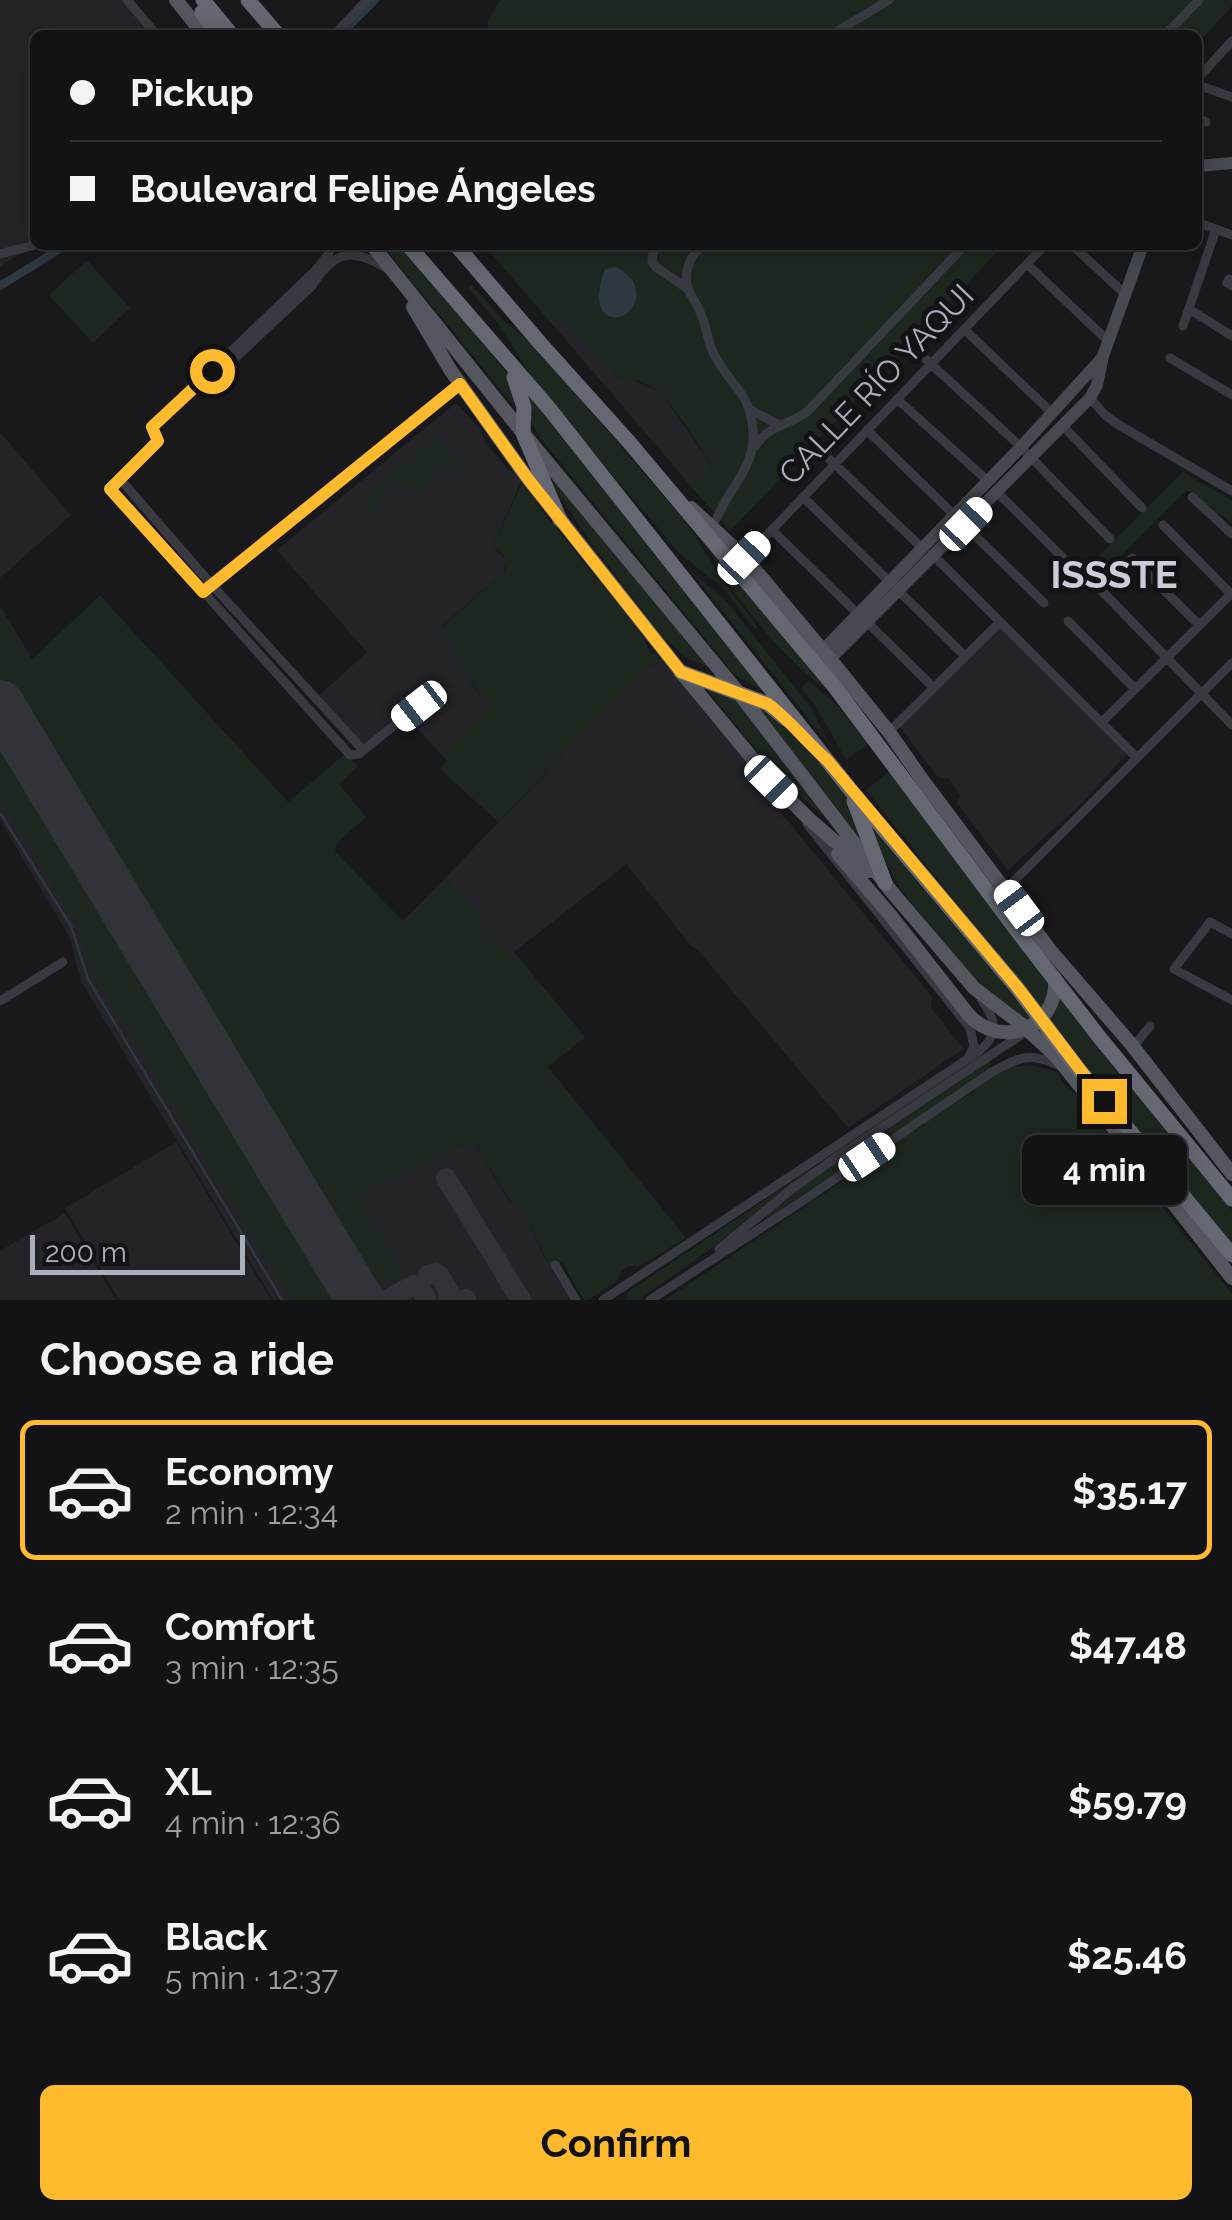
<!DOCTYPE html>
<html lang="en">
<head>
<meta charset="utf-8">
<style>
  :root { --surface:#131214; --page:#202022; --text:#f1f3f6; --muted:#9d9ea0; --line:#323234; --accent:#ffbb2d }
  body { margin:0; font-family:Raleway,sans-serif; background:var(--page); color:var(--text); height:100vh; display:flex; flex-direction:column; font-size:38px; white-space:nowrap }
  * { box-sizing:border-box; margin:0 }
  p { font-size:32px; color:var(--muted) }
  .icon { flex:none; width:55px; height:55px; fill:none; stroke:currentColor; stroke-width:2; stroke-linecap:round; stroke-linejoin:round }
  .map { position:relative; height:1300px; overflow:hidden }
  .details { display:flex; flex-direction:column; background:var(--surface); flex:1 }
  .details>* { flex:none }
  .banner { position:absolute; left:30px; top:30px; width:1172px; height:220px; border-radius:15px; box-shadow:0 5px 25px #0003,0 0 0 2px var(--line); display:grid; align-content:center; height:220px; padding:0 40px; background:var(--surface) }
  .scale { position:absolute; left:30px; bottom:25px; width:215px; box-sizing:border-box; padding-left:10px; border:5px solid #aaafbc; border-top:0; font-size:28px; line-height:35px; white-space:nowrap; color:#aaafbc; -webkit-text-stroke:8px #131316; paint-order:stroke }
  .end { position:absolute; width:45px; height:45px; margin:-22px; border:12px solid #ffbb2d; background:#111; box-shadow:0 0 0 5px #111 }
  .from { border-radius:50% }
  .bubble { position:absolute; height:70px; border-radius:15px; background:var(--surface); box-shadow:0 5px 25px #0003,0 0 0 2px var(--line); font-size:32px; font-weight:700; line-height:70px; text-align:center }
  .car { position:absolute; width:30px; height:60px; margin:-30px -15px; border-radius:12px; box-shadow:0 0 8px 2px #0007; background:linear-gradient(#fff 24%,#345 0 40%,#fff 0 76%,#345 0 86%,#fff 0) }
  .banner b { display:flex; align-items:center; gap:35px; height:95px; font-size:38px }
  .banner b+b { border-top:2px solid var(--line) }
  .banner i { width:25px; height:25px; background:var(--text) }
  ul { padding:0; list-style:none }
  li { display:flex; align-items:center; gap:30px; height:140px; margin:0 20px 15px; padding:0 20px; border:5px solid transparent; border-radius:15px }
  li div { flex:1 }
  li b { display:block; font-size:38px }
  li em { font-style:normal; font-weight:700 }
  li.selected { border-color:var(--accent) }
  li>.icon { width:90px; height:90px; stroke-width:1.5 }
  h2 { padding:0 40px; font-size:45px; line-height:120px }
  .button { display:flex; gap:20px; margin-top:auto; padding:20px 40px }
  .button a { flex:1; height:115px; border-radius:15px; background:var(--accent); color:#111; font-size:40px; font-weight:700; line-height:115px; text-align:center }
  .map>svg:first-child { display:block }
</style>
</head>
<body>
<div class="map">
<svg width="1232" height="1300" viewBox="0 0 1232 1300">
  <rect width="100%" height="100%" fill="#19181b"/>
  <!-- built -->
  <path fill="#242428" d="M0 0H127L157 35H35L36 245 0 266Z
    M562 315 621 380 630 378 661 393 712 466 690 485 552 324Z
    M456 403 481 430 485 442 507 468 522 479 493 546 506 560 504 572 441 627 453 644 470 681 476 690 492 703 441 754 405 716 363 751 314 700 367 652 277 550Z
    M0 432 71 515 0 578Z
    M0 606 354 1195 472 1140 511 1204 519 1200 543 1255 570 1300H273L81 981 69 936 0 820Z
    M1000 627 1127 754 1078 807 1008 870 957 803 960 795 949 779 938 777 898 725Z
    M670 660 757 761 744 772 759 791 762 789 774 804 932 997 931 1007 963 1049 848 1128 697 949 692 947 628 866V863L510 955 445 878 646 669 657 662Z
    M176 1142 271 1300H119L65 1208Z
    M65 1213 116 1300H0V1251Z"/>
  <!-- green -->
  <path fill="#1e271f" d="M500 0H1232V6L1198 43V35H488V19Z
    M382 245H403L502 367 509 376 519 412Z
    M484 245H1004L730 531 690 485 712 465C692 438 660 372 621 380L562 315 552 324Z
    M87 260 130 308 93 343 49 295Z
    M472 285 501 318 537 349 685 521 727 586 758 627 755 629 723 588 679 553 538 387 499 325 468 288Z
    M520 383 776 699 735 675 551 451C530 425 527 415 520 383Z
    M434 439 448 453 460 456 465 474 462 475 460 470C435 458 433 471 423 493L391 481 385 486 373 513 363 508 373 488 408 460 413 462 417 459 414 455Z
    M544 462 711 668 688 659 665 640 588 539 540 465Z
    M1183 472 1232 501V523L1187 490 1086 591 1075 579Z
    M523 480 533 492 540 508 634 624 645 640 650 652 656 654 660 659 666 657 670 660 651 665 498 822 440 769 447 761 441 754 491 703C483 696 475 689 469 679 458 662 454 643 441 628L504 572C510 559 503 554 493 546Z
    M712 553 827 689C792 669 726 590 712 553Z
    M690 570 727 602 811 708 831 747Z
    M100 595 288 802 346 753 358 766 339 784 366 817 337 843 335 852 403 921 445 878 510 954 514 952 585 1037 548 1067 686 1238 640 1266H629L622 1271 617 1281 589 1300H584L562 1262 551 1270 519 1201 512 1204 472 1140 354 1196 32 660Z
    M0 610 354 1199H357L404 1273 372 1292 0 676Z
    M700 681 724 684 851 841 776 774Z
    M809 681 839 707 868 744 846 760 815 705 801 688Z
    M749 696 783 714 847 792 873 858Z
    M0 731 343 1300H292L89 964 78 926 0 798Z
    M889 772 1103 1055 1232 1210V1248L866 790Z
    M862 805 1051 1043 981 989 942 941 900 888 884 859Z
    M986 1059 990 1062V1070L767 1219 765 1214 823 1171 965 1078 967 1069Z
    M1029 1065 1055 1071 1068 1089 1077 1095 1090 1115 1109 1136 1112 1145 1145 1183 1147 1188 1232 1294V1300H665L849 1177 876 1158C887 1141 908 1136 924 1125V1122L975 1091V1088C986 1081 1000 1068 1013 1066 1018 1065 1024 1067 1029 1065Z
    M818 1164 708 1251 638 1300H627L628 1292Z"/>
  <!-- water -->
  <path fill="#2d3841" d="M615 267C625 271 634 279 636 290 642 324 580 336 605 269Z"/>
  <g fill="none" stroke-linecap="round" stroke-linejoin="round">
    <!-- stream -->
    <path stroke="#2d3841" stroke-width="2.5" d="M0 813 71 926 88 979 282 1300"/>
    <!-- canal -->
    <path stroke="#2d3841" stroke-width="8" d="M343 32 375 0
      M0 286 66 245"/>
    <!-- taxiway -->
    <path stroke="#323338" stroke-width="20" d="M446 1178 521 1300
      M428 1275 435 1273 440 1276 450 1293 448 1300
      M386 1300 414 1285 420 1288 427 1300
      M464 1300 466 1299"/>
    <!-- runway -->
    <path stroke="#323338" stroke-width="48" d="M0 704 360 1300"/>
    <!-- street -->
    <path stroke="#393a41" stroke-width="9" d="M127 0 157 35
      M334 35 367 0
      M831 35 889 0
      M1165 35 1199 0
      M1198 78 1232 41
      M1198 85 1232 97
      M1198 118 1206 122
      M1202 224 1232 235
      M331 245 329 253 317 269 152 427 157 441 111 489 350 755 359 754 419 705
      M659 245 653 252 652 262 657 268 688 289
      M677 245 699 247
      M707 245C690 250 682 275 689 291 694 300 699 308 703 319 707 331 708 344 715 356 730 385 751 393 753 431 755 460 739 478 725 502 720 511 716 521 710 529
      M1072 245 1125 294
      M0 254 35 245
      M1027 264 1109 342
      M1229 279 1227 283 1232 286
      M1189 309 1232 336
      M1183 326 1216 229
      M964 329 1052 413
      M918 352 1021 447 1110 539
      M1170 358 1232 395
      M212 371 217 375 311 287C333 252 351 246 386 268
      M1090 398 1105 415 1119 425 1232 491
      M897 399 988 481
      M751 410 779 425
      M1062 425 1142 508
      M867 430 1044 603
      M755 446C768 426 788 425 807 412L965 245
      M820 450 922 548
      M120 479 212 585 363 750
      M997 492 1076 571
      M803 497 965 656
      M1192 497 1232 534
      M1163 525 1232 595
      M772 530 858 614
      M934 556 1137 758
      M745 558 1045 245
      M1132 558 1199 625
      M209 588 460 384
      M1099 588 1232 725
      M1068 621 1135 689
      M867 622 934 688
      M1101 723 1232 593
      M889 732 1000 622
      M807 824 970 1028 974 1046 968 1059
      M1005 890 1232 663
      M1232 934 1210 922 1174 969 1232 1000
      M0 1001 63 962
      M1131 1044 1134 1046 1150 1026
      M719 1249 793 1188 837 1157 1024 1033
      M555 1265 576 1300
      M603 1300 977 1053C1000 1034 997 1022 981 999
      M650 1300 801 1202 992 1072C1019 1057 1029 1052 1058 1065"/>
    <!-- secondary -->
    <path stroke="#474951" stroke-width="12" d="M1198 166 1232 163
      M822 651 1021 447 1102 358
      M830 659 1090 398 1097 385 1103 356 1143 245"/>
    <!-- primary -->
    <path stroke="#555760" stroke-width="14" d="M176 0 204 35
      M372 245 523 433 738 692 891 891 974 988 1021 1024 1055 1055 1117 1132
      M413 307 451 371 523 472 681 672 771 781 809 819 869 871
      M691 508 745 558 830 659 889 732 921 778 1050 950 1131 1044 1232 1174
      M838 854 892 917 968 1014C1000 1051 1059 1028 1055 978
      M1114 1125 1117 1132 1232 1278"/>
    <!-- highway -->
    <path stroke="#656872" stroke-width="15" d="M203 0 232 35
      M248 0 278 35
      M202 12 217 35
      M408 245 548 407 849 788 1018 989 1077 1067 1232 1255
      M456 245 540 343 629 442 834 686 1018 932 1100 1038 1232 1199
      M514 377 524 407 523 433 560 520
      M681 672 768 704 786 719
      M854 801 885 883"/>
  </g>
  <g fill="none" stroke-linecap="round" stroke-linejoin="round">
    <!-- route -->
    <path stroke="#ffbb2d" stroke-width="12" d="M212 371 152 427 158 441 110 489 203 592 460 384 528 479 681 672 768 704C790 720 806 742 827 760L1018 988 1104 1101"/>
  </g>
  <g text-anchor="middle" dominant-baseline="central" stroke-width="10" stroke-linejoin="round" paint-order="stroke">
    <!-- street labels -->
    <g font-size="32" fill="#aaafbc" stroke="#131316">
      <text transform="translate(876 384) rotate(-46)">CALLE RÍO YAQUI</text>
    </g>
    <!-- quarter labels -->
    <g font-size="38" font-weight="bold" fill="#cbced8" stroke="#131316">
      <text x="1114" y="574">ISSSTE</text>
    </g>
  </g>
</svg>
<div class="scale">200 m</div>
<i class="end from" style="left:212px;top:371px"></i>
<i class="end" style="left:1104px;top:1101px"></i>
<div class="bubble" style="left:1022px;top:1135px;width:165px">4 min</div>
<i class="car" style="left:966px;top:524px;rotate:44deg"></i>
<i class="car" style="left:744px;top:558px;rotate:44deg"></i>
<i class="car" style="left:419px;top:706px;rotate:232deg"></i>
<i class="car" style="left:771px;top:782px;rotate:135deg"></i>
<i class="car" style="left:1019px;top:908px;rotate:323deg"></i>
<i class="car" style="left:867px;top:1157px;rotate:56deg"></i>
<div class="banner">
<b><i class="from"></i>Pickup</b>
<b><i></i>Boulevard Felipe Ángeles</b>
</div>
</div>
<section class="details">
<h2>Choose a ride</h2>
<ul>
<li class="selected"><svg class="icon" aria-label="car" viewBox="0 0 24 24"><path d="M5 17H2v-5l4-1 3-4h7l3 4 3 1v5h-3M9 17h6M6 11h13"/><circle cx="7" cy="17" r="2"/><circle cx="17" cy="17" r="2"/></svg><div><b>Economy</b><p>2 min · 12:34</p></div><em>$35.17</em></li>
<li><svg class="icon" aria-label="car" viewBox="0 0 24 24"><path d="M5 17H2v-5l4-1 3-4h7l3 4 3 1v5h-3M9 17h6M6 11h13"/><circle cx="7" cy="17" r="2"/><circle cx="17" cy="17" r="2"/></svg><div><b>Comfort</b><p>3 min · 12:35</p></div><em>$47.48</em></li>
<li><svg class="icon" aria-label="car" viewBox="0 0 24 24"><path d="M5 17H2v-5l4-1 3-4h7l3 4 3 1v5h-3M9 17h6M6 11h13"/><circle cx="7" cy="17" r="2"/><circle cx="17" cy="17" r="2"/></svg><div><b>XL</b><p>4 min · 12:36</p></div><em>$59.79</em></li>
<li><svg class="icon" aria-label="car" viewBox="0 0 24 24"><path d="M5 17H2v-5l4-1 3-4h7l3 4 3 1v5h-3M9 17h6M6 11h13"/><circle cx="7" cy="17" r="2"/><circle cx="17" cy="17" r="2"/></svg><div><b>Black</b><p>5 min · 12:37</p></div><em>$25.46</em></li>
</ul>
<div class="button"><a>Confirm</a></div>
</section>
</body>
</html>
